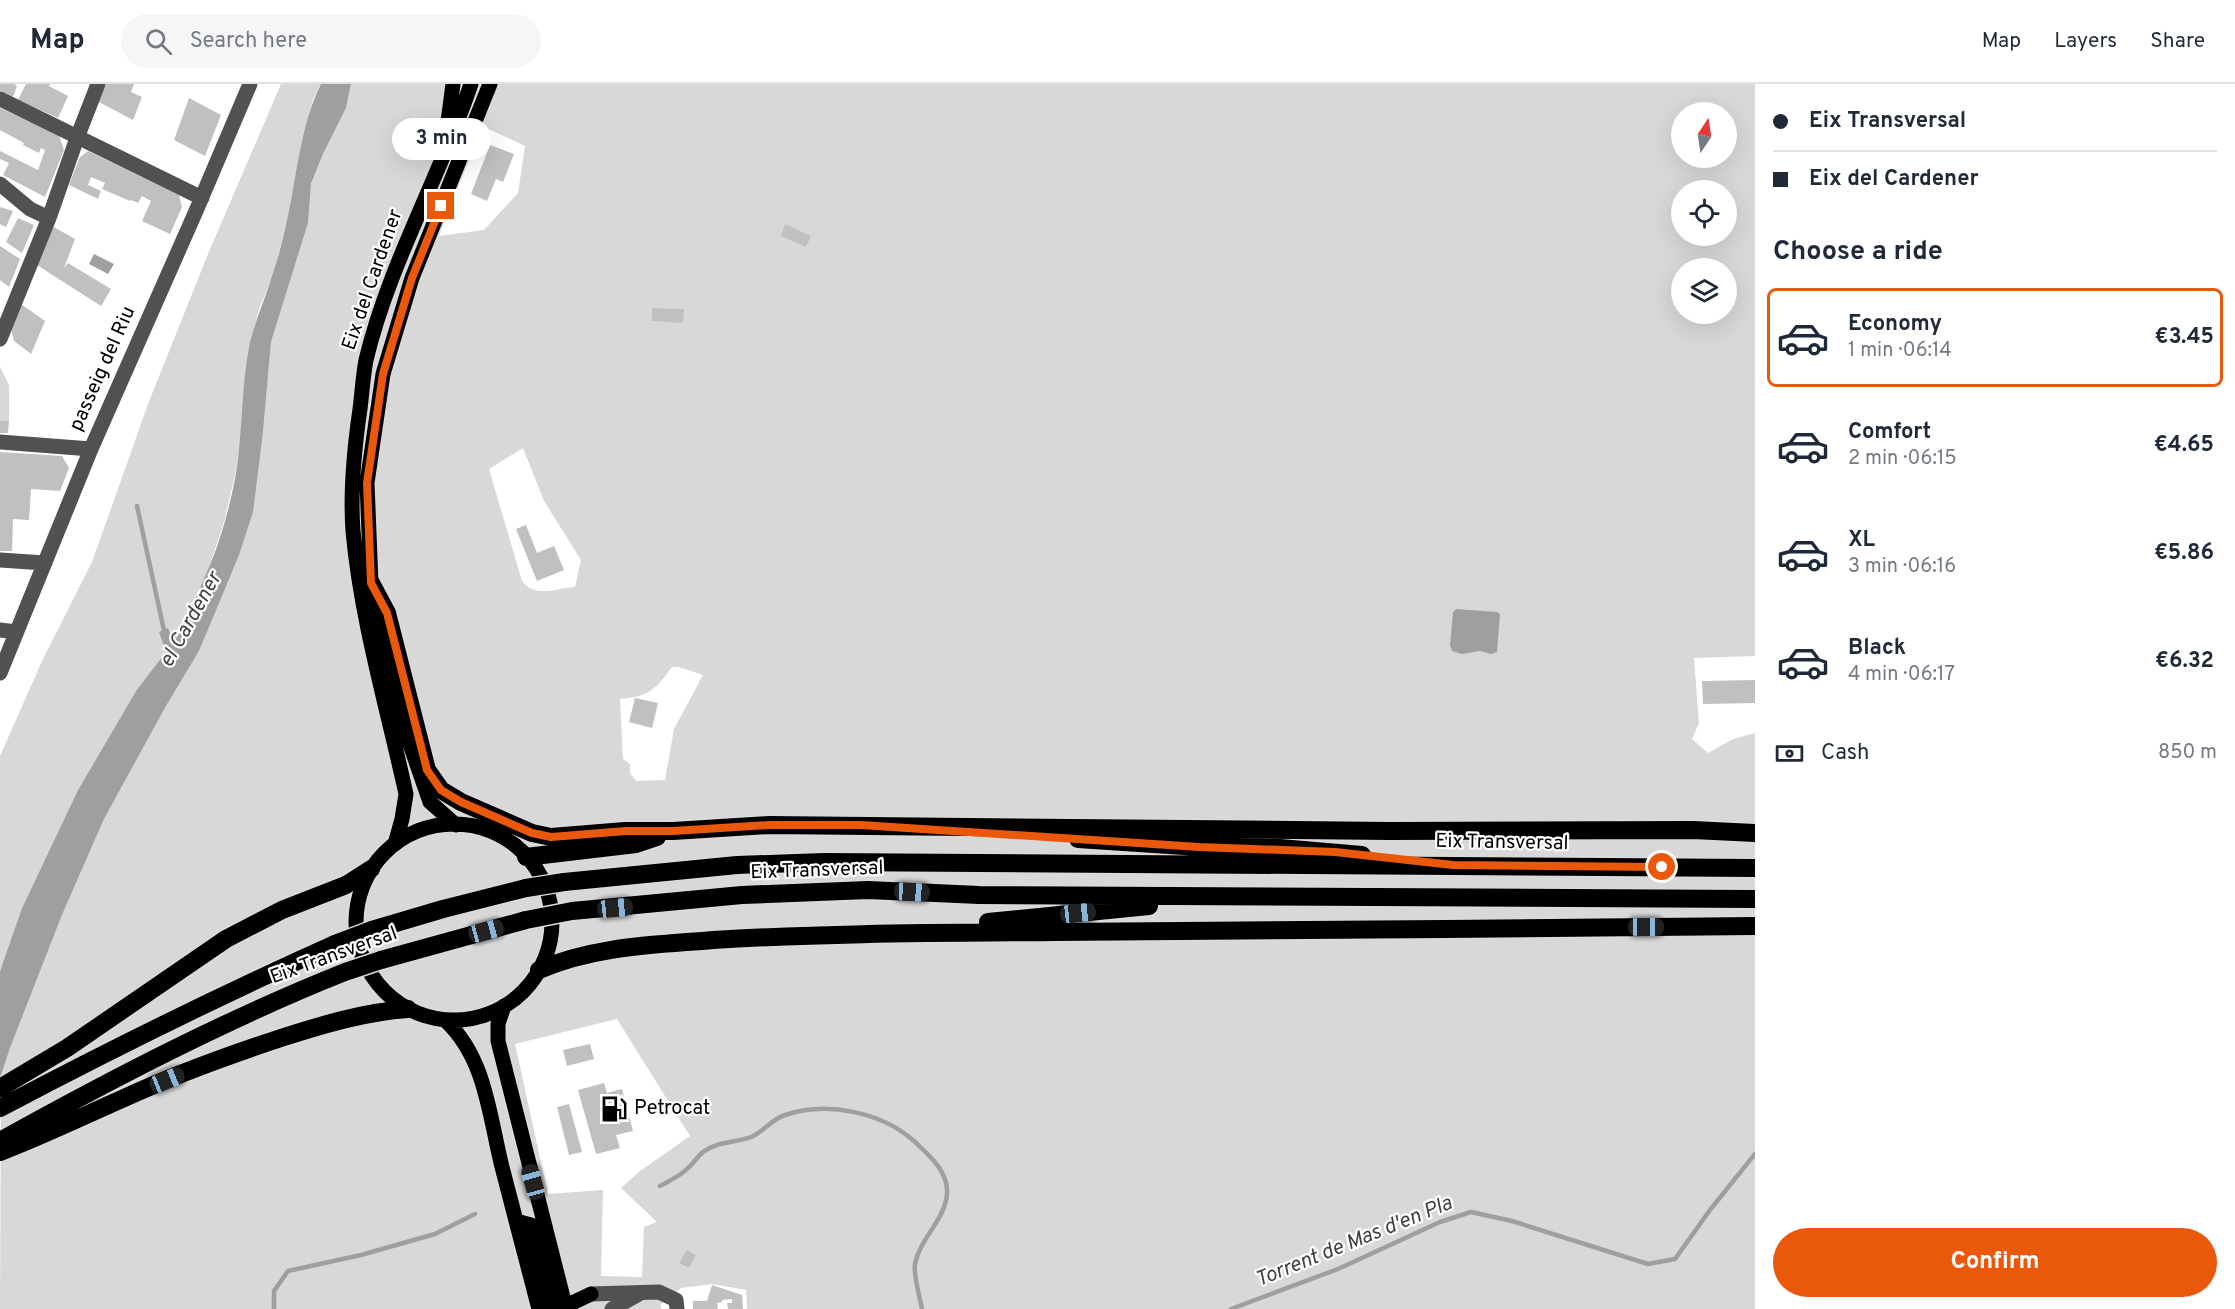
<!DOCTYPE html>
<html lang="en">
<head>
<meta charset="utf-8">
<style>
  :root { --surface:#fff; --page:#f6f6f7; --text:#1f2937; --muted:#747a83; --line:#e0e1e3; --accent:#ea580c }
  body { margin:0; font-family:Overpass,sans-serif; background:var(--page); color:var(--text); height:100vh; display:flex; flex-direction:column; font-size:22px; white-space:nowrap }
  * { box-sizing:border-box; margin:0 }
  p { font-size:20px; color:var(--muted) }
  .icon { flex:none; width:33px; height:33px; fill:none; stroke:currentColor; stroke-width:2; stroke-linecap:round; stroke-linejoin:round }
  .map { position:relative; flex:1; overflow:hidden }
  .panel { display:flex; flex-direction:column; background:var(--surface); width:480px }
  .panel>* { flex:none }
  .top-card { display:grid; align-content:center; height:132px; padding:0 18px; background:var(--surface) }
  .needle { width:39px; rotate:13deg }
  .controls { position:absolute; left:1671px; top:18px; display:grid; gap:12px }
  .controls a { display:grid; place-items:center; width:66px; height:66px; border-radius:50%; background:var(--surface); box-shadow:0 6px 24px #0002; font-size:30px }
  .end { position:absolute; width:27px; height:27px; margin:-14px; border:8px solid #ea580c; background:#fff; box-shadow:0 0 0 3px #fff }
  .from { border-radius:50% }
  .bubble { position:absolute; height:42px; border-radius:21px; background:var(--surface); box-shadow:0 6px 24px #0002; font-size:20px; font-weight:700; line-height:42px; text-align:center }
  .car { position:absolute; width:18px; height:36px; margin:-18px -9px; border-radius:8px; box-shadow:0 0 4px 2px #0007; background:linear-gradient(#222 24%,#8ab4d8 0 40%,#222 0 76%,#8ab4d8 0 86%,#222 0) }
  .top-card b { display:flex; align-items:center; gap:21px; height:57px; font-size:22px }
  .top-card b+b { border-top:2px solid var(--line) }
  .top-card i { width:15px; height:15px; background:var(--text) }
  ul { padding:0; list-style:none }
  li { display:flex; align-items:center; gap:18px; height:99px; margin:0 12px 9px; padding:0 6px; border:3px solid transparent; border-radius:9px }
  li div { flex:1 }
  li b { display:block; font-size:22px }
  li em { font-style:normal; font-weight:700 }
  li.selected { border-color:var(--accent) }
  li>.icon { width:54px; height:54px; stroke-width:1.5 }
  h2 { padding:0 18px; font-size:27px; line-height:72px }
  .pay { display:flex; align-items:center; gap:15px; height:66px; padding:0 18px; font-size:22px }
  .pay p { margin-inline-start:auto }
  .button { display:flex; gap:12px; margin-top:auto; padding:12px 18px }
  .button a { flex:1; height:69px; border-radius:36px; background:var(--accent); color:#fff; font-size:24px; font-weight:700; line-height:69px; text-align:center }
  header { display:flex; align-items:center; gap:36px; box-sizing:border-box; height:84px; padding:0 30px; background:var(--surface); border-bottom:2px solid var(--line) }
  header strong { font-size:28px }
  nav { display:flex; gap:33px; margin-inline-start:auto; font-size:21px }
  .search { width:420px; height:54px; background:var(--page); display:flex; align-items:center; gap:15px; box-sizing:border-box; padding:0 21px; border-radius:33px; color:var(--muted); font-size:22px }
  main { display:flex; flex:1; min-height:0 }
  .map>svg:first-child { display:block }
</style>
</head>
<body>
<header>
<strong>Map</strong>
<div class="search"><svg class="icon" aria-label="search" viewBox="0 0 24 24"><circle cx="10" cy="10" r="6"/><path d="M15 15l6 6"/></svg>Search here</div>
<nav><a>Map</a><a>Layers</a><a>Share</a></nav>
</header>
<main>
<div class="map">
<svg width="1755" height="1225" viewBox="0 0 1755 1225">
  <rect width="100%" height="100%" fill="#fff"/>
  <!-- green -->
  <path fill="#d8d8d8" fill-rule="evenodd" d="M281 0H321L313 16 302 55 287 136 274 189 259 225 250 260 244 308 242 348 235 391 224 438 207 489 189 525 174 561 136 607 78 706 22 824 0 887V672L42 577 92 478 148 320 208 170Z
    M351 0H1755V572L1694 574 1699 639 1692 655 1708 669 1733 655 1755 649V1225H747L746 1206 712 1200 681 1204 660 1221 662 1225H0L1 993 10 964 62 831 104 735 166 622 199 567 218 520 263 348 271 258 308 139 311 101 323 70 346 24ZM1682 28H1726V74H1682ZM480 41 525 62 518 109 484 146 439 152ZM1682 106H1726V152H1682ZM1682 184H1726V230H1682ZM523 364 544 417 581 476 575 503C556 504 536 515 522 497L489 385ZM672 583H679L703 591 674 645 665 696 636 697 630 689V680L623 675 620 615C650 612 655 606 672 583ZM617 935 690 1052 640 1087 621 1104 657 1138 644 1143 642 1193 601 1192 603 1106 548 1110 515 960Z
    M0 283 9 301V337H0Z"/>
  <!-- water -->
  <path fill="#9f9f9f" d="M321 0H351L346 24 323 70 311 100 308 139 271 258 263 348 253 428 239 471 199 567 166 622 104 735 62 831 10 964 0 995V887L22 824 78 706 136 607 166 568 159 548 168 544 174 560C184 536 196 514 206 490 220 459 230 423 236 389 243 346 241 301 250 258 256 234 266 213 273 189 279 172 283 154 287 136 297 91 300 42 321 0Z
    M94 170 114 180 108 190 89 180Z
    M1456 525 1497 528 1500 530 1497 568 1491 570 1480 567 1462 570 1452 567 1450 561 1453 528Z"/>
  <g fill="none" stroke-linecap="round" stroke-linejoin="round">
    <!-- stream -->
    <path stroke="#9f9f9f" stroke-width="4.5" d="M137 422 165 551
      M660 1102C669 1097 680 1092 687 1085 693 1080 697 1073 703 1068 718 1057 735 1059 751 1053 763 1048 772 1035 785 1031 828 1017 881 1028 914 1057 929 1071 949 1088 947 1110 945 1136 920 1154 915 1180 913 1190 920 1214 922 1225
      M274 1225V1207L288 1187 361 1171 435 1150 475 1130
      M1231 1225 1338 1185 1440 1138 1471 1128 1512 1137 1648 1180 1675 1175 1710 1126 1755 1070"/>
  </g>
  <!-- building -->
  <path fill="#c0c0c0" d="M0 0H14L17 2 13 13 0 7Z
    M26 0H50L49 2 68 12 58 34 18 16Z
    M106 0H134L131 8 142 13 133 36 99 18Z
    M189 14 221 31 205 72 174 56Z
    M0 24 59 51 64 66 45 113 3 91 9 79 0 75V67L38 86 45 66 41 64 39 69 23 61 24 59 0 46Z
    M490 61 514 70 503 98 496 95 487 117 471 110Z
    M88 67 179 111 182 123 170 150 142 137 151 117 142 112 138 119 131 116 130 117 102 105 105 99 91 93 88 101 101 107 98 115 69 101 80 73Z
    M0 123 13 127 6 143 0 140Z
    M18 134 34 141 22 169 6 158Z
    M785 140 811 152 806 163 781 152Z
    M52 142 75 155 64 184 68 179 111 205 101 222 37 181Z
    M0 162 20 175 9 203 0 196Z
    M21 220 45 237 31 270 14 257 11 245Z
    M652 224 684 225 683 239 652 237Z
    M0 337H9L8 349H0Z
    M0 368 62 372 69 384 60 407 31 405 29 436 13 435 12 467H0Z
    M526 441 537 469 554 462 564 486 537 497 516 445Z
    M1755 596V619L1703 620 1702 597Z
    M635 614 658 619 652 644 629 638Z
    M590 960 594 975 567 982 563 966Z
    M604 999 607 1009 622 1005 633 1047 616 1051 620 1064 596 1070 578 1006Z
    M569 1020 582 1068 569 1071 557 1023Z
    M687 1166 696 1171 689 1184 679 1179Z
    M712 1201 742 1211 743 1225H728L727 1219H732V1215L722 1216V1218L717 1219 718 1225H693V1217H707Z"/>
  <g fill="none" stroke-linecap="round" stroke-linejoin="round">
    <!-- major casing -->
    <g stroke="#dbdbdb" stroke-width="18">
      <path id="major" d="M447 45 453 0
        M356 838a98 98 0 1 1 196 0a98 98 0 1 1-196 0Z
        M456 741 430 718 405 646 392 599 371 499 367 399 383 290 412 194 490 0
        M395 760 402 735 406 710C387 623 361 536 353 447 350 406 354 366 360 325 362 309 363 292 366 276 389 180 440 93 471 0
        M504 922 498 940V957L566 1225
        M445 936C486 974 489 1031 502 1083 514 1130 527 1178 539 1225
        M516 1137 531 1141 554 1225
        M570 1225 572 1219 591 1210"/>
    </g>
    <!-- highway casing -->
    <g stroke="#dbdbdb" stroke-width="21">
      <path id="highway" d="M371 499 387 529 427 686 441 706 461 718 532 749 551 753 625 747H673L769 741 1390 747 1693 746 1755 749
        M1078 755 1199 763 1280 764 1362 771
        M526 773 636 760 657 753
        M564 798 737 781 824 778 1755 784
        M572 827 742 811 868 806 979 811 1755 815
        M988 838 1149 822
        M372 846 443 825 526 804
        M381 876 526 836
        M539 886C594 862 654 861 713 856 827 849 942 849 1056 848 1289 848 1522 843 1755 842
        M0 1004 67 964 226 855 282 826 346 801 371 785
        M0 1024C110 966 221 911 335 860
        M0 1057C112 995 227 935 345 888
        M0 1068C42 1052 81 1033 122 1015 174 991 229 971 284 953 325 940 365 928 408 925"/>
    </g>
    <!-- minor -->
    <path stroke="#515151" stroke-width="15" d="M0 15 202 114
      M0 100 30 125 49 134
      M0 255 49 134 77 54 98 0
      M0 358 91 365
      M0 476 45 479
      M0 546 16 548
      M0 589 91 365 196 127 250 0
      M591 1210 659 1208 676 1216 677 1225
      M612 1225 639 1210"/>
    <!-- major -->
    <use href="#major" stroke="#000" stroke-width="15"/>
    <!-- highway -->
    <use href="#highway" stroke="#000" stroke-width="18"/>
    <!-- highway-bridge casing -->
    <g stroke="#dbdbdb" stroke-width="21" stroke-linecap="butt">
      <path id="highway-bridge" d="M526 804 564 798
        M526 836 572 827
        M335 860 372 846
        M345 888 381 876"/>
    </g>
    <!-- highway-bridge -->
    <use href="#highway-bridge" stroke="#000" stroke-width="18"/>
  </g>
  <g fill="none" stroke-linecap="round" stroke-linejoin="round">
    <!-- route -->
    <path stroke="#ea580c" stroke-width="8" d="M441 122 412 194 383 290 367 399 371 499 387 529 427 686 441 706 461 718 532 749 551 753 626 747H673L769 741H861L1199 763 1335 768 1453 781 1662 783"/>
  </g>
  <!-- icons -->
  <defs>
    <g id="fuel-bare" transform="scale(2.07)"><path d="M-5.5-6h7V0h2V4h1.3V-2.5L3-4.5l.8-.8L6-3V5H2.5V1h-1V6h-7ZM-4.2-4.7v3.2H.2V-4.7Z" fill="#000" stroke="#fff" stroke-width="2.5" paint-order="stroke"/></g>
  </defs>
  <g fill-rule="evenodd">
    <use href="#fuel-bare" x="614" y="1025"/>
  </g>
  <g text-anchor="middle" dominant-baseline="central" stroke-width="4.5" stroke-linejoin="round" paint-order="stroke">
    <!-- street labels -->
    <g font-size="20" fill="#000" stroke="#fff">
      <text transform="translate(373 196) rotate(-71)">Eix del Cardener</text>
      <text transform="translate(103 285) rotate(-66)">passeig del Riu</text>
      <text transform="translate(1502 759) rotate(1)">Eix Transversal</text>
      <text transform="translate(817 787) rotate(-2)">Eix Transversal</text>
      <text transform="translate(334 872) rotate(-20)">Eix Transversal</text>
    </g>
    <!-- poi labels -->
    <g font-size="20" fill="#000" stroke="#fff" text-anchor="start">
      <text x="634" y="1025">Petrocat</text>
    </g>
    <!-- water labels -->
    <g font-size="21" font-style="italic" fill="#404040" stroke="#fff">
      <text transform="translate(191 536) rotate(-61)">el Cardener</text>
      <text transform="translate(1354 1158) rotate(-22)">Torrent de Mas d'en Pla</text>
    </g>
  </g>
</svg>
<div class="controls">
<a><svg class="needle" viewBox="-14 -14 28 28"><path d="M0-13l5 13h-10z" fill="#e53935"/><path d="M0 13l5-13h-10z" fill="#747a83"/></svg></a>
<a><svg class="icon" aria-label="locate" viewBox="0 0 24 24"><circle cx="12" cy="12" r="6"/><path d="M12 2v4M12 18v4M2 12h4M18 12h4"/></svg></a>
<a><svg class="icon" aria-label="layers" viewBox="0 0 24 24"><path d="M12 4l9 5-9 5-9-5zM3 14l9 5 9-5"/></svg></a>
</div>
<i class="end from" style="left:1662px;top:783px"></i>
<i class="end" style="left:441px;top:122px"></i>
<div class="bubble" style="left:392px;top:34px;width:99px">3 min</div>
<i class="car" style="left:912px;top:808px;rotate:93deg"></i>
<i class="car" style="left:615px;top:824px;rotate:84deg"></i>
<i class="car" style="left:1078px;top:829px;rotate:84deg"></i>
<i class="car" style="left:1646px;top:843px;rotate:90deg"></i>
<i class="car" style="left:486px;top:847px;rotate:75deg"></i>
<i class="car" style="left:167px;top:996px;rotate:68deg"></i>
<i class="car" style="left:533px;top:1098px;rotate:344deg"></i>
</div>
<section class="panel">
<div class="top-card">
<b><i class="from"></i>Eix Transversal</b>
<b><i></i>Eix del Cardener</b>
</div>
<h2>Choose a ride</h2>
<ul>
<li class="selected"><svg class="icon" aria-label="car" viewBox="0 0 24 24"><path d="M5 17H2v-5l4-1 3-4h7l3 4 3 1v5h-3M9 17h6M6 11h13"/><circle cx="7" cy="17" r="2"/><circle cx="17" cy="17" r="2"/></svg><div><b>Economy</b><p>1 min · 06:14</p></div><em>€3.45</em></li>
<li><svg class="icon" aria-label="car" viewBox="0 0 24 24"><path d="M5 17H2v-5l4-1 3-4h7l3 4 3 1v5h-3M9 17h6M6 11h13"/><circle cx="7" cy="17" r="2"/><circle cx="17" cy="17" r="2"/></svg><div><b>Comfort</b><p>2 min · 06:15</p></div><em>€4.65</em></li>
<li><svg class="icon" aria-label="car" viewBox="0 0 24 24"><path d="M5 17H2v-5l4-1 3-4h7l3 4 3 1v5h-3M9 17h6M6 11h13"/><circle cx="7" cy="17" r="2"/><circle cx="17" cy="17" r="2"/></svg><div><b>XL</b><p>3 min · 06:16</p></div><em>€5.86</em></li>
<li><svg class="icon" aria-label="car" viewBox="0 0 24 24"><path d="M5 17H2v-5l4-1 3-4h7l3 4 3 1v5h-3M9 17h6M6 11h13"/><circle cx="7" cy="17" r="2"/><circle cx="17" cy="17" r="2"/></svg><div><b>Black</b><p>4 min · 06:17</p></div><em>€6.32</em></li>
</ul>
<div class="pay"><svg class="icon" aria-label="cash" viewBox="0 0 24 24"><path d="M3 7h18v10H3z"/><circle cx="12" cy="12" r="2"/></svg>Cash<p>850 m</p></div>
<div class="button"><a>Confirm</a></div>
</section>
</main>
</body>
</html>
